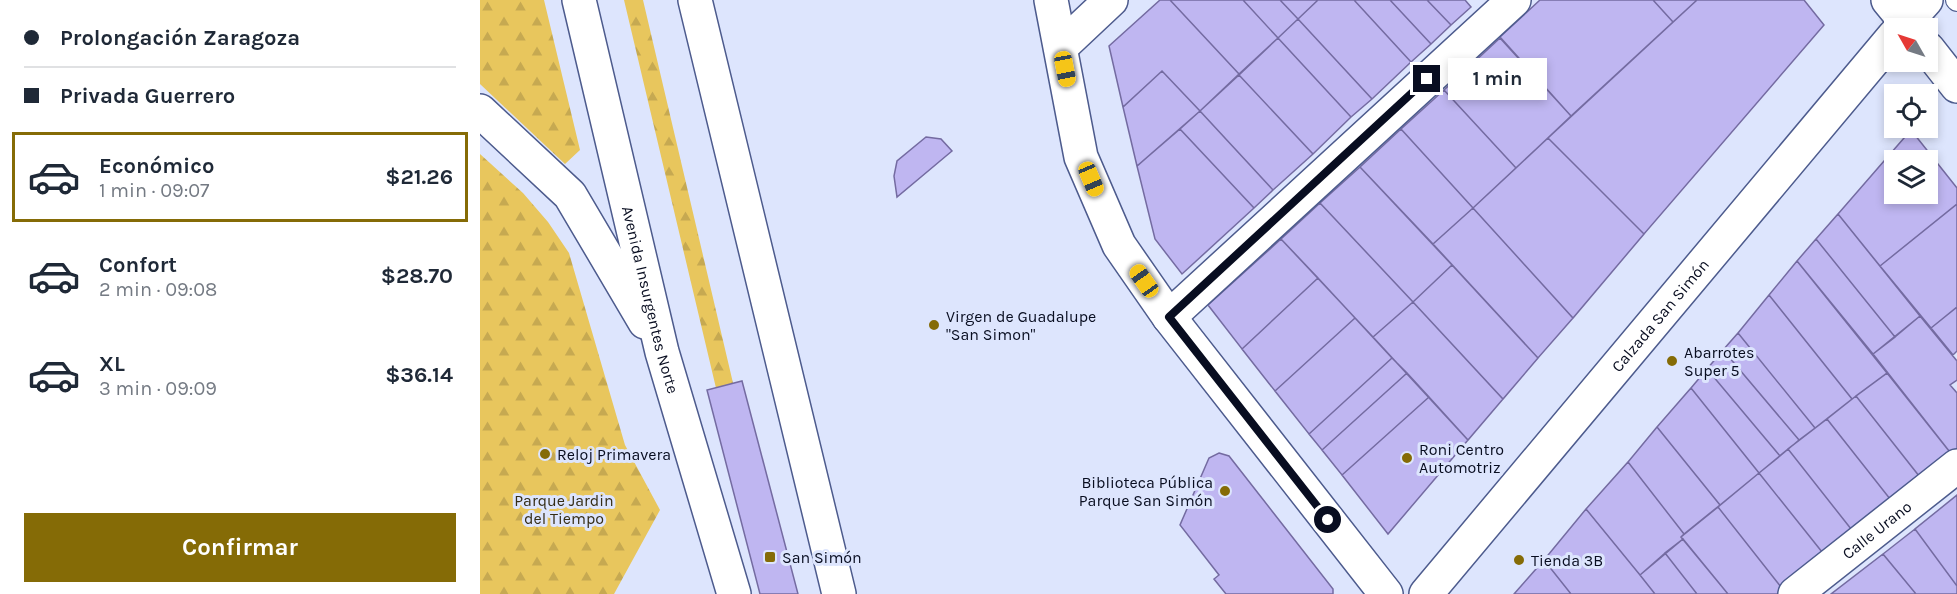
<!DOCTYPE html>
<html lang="es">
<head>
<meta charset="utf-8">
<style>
  :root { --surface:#fff; --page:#f2f2f3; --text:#1f2937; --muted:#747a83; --line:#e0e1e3; --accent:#856b06 }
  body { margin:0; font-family:Karla,sans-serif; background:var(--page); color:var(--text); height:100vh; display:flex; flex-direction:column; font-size:22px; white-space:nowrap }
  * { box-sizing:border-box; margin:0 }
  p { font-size:20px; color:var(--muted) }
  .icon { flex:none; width:33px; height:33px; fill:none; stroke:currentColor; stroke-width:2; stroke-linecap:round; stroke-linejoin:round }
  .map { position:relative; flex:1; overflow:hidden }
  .drawer { display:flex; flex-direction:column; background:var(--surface); width:480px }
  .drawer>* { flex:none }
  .top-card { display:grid; align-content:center; height:132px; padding:0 24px; background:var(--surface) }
  .needle { width:39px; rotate:309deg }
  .fabs { position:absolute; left:1404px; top:18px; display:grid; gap:12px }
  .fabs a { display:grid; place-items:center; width:54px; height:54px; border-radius:0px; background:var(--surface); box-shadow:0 3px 9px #0003; font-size:30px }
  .end { position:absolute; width:27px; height:27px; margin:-14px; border:8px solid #080d20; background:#fff; box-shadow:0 0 0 3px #fff }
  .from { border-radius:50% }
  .bubble { position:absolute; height:42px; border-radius:0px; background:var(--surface); box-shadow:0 3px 9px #0003; font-size:20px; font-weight:700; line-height:42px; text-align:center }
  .car { position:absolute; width:18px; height:36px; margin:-18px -9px; border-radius:8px; box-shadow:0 0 4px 2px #0007; background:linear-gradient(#f5c518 24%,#345 0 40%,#f5c518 0 76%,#345 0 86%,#f5c518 0) }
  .top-card b { display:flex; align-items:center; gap:21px; height:57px; font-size:22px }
  .top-card b+b { border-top:2px solid var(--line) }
  .top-card i { width:15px; height:15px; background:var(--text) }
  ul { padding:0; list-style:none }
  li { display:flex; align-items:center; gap:18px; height:90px; margin:0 12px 9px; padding:0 12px; border:3px solid transparent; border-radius:0px }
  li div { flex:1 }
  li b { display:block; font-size:22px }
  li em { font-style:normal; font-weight:700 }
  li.active { border-color:var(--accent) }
  li>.icon { width:54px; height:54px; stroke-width:1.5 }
  .primary-button { display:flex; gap:12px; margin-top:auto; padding:12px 24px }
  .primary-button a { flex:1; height:69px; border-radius:0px; background:var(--accent); color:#fff; font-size:24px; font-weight:700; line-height:69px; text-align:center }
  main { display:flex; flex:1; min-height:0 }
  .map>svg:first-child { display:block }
</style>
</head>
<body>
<main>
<section class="drawer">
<div class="top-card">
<b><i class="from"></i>Prolongación Zaragoza</b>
<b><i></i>Privada Guerrero</b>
</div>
<ul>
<li class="active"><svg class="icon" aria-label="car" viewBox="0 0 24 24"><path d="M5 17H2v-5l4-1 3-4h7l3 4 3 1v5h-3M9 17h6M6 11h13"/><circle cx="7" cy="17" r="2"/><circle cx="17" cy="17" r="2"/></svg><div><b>Económico</b><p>1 min · 09:07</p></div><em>$21.26</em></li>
<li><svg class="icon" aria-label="car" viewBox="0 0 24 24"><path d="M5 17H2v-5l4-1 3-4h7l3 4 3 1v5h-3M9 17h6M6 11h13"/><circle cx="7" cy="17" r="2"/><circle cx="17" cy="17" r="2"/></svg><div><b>Confort</b><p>2 min · 09:08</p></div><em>$28.70</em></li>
<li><svg class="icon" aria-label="car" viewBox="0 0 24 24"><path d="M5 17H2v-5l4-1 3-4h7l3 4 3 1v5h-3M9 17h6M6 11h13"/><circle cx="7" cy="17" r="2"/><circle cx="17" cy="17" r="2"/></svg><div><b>XL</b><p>3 min · 09:09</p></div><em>$36.14</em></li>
</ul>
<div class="primary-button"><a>Confirmar</a></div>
</section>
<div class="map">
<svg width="1477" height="594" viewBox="0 0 1477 594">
  <defs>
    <pattern id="forest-firs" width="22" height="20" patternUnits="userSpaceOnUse" patternTransform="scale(1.5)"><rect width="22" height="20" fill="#e8c65d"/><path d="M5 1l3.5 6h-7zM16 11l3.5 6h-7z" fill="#c6a951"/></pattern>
  </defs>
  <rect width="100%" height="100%" fill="#dde5fd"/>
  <!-- forest -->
  <path fill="url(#forest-firs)" d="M0 0H64L100 150 85 164 0 84Z
    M144 0H163L253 383 236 388Z
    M0 154 43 193 68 222 89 253 145 445 180 510 134 594H0Z"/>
  <!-- building -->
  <path fill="#bfb6f1" stroke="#746ba1" stroke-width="1.5" fill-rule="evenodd" d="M680 0H690L759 74 720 111 682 71 643 107 629 46Z
    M690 0H763L798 38 759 74Z
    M763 0H800L818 19 798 38Z
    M800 0H837V1L818 19Z
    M838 0H874L931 62 892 99 818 19Z
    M874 0H910L951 44 931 62Z
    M910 0H947L971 25 951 44Z
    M947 0H985L991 7 971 25Z
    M1060 0H1173L1193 22 1091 116 1020 37Z
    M1173 0H1217L1193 22Z
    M1217 0H1324L1344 25 1164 234 1068 138Z
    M818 19 892 99 871 117 798 38Z
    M798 38 871 117 833 154 759 75Z
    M1020 38 1091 116 1036 168 964 90Z
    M682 71 720 111 657 166 643 107Z
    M759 75 833 154 793 190 720 111Z
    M964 90 1036 168 993 208 921 129Z
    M720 111 793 190 774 208 700 129Z
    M700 129 774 208 702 274 675 239 657 166Z
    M921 129 993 208 953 244 880 167Z
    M1431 130 1477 188V204L1400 266 1358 214ZM1414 160H1448V194H1414Z
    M446 137 461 139 472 151 417 197 414 176 417 161Z
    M1068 138 1164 234 1093 318 993 208Z
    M880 167 972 265 933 302 840 203Z
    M840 203 933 302 893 337 801 239Z
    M1477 204V307L1451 328 1400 266Z
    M993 208 1093 318 1058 358 953 244Z
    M1358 214 1440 316 1415 337 1336 239Z
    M801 239 838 278 762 349 728 305Z
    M1336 239 1415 337 1393 354 1317 261Z
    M1317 261 1407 373 1372 399 1289 295Z
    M972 265 1058 358 1023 399 933 302Z
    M838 278 875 318 795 391 762 349Z
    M1289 295 1372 399 1335 428 1258 333Z
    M933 302 1023 399 988 440 893 337Z
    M1477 307V351L1473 355 1451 328Z
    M1440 316 1477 361V380L1470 385 1477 393V454L1473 456 1393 354Z
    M875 318 912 358 829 434 795 391Z
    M1258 333 1335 428 1319 440 1243 350Z
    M1243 350 1319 440 1300 456 1227 369Z
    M912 358 927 373 842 450 829 434Z
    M1227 369 1300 456 1279 473 1211 388Z
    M927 373 949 397 862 475 842 450Z
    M1407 373 1473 456 1443 481 1376 396Z
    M262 381 318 594H280L227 390Z
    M1211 388 1279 473 1240 505 1177 427Z
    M1376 396 1443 481 1414 504 1347 419Z
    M949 397 988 440 908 534 862 475Z
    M1347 419 1414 504 1375 534 1308 449Z
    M1177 427 1240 505 1204 534 1148 462Z
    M1308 449 1375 534 1346 557 1279 473Z
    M739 453 749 456 853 589V594H746L734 579 739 575 700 525 729 458Z
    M1148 462 1204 534 1201 537 1203 539 1160 575 1106 509Z
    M1279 473 1346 557 1304 591 1238 507Z
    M1477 495V586L1435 529Z
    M1238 507 1305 592 1302 594H1248L1201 537Z
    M1106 509 1160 575 1175 594H1091L1064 560Z
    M1435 529 1477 586V594H1436L1403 554Z
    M1203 539 1248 594H1217L1185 553Z
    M1185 553 1217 594H1175L1160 575Z
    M1403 554 1436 594H1351Z
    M1064 560 1091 594H1034Z"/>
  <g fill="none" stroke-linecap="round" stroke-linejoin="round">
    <!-- service casing -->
    <g stroke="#4d5b8d" stroke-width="22">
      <path id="service" d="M1476 0 1477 1"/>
    </g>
    <!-- minor casing -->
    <g stroke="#4d5b8d" stroke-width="36">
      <g id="minor">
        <path d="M581 47 631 0"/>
        <path d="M689 317 1034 0"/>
        <path id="s1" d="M1315 594 1477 466"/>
      </g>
    </g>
    <!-- tertiary casing -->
    <g stroke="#4d5b8d" stroke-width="36">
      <g id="tertiary">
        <path d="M1421 28 1446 0"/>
        <path id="s2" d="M946 594 1414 36"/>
      </g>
    </g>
    <!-- secondary casing -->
    <g stroke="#4d5b8d" stroke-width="36">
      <g id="secondary">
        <path id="s3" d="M99 0 182 352 254 594"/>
        <path d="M215 0 359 594"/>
        <path d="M571 0 601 157 639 245 689 317 906 594"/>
        <path d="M0 111 90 195 165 322"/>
      </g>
    </g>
    <!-- primary casing -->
    <g stroke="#4d5b8d" stroke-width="36">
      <path id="primary" d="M1408 0 1431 28
        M1448 49 1477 86"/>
    </g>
    <!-- service -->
    <use href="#service" stroke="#fff" stroke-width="20"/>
    <!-- minor -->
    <use href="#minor" stroke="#fff" stroke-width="33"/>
    <!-- tertiary -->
    <use href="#tertiary" stroke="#fff" stroke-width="33"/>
    <!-- secondary -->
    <use href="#secondary" stroke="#fff" stroke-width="33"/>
    <!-- primary -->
    <use href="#primary" stroke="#fff" stroke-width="33"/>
  </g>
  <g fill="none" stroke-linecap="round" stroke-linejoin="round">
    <!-- route -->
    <path stroke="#080d20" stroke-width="8" d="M848 520 689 317 947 79"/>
  </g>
  <!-- markers -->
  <g fill="#856b06" stroke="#dde5fd" stroke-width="2">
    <circle cx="454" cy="325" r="6"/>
    <circle cx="1192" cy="361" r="6"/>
    <circle cx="65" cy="454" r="6"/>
    <circle cx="927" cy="458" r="6"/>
    <circle cx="745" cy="491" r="6"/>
    <rect x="284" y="551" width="12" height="12" rx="3"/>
    <circle cx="1039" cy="560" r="6"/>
  </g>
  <g text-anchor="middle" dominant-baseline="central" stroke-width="6" stroke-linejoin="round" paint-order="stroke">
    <!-- street labels -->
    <g font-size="16" fill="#080d20" stroke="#dde5fd">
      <text stroke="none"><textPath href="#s3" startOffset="308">Avenida Insurgentes Norte</textPath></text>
      <text stroke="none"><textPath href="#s2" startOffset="364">Calzada San Simón</textPath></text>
      <text stroke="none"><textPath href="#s1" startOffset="104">Calle Urano</textPath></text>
    </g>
    <!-- poi labels -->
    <g font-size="16" fill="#080d20" stroke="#dde5fd" text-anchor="start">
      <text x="466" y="316">Virgen de Guadalupe<tspan x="466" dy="18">"San Simon"</tspan></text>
      <text x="1204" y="352">Abarrotes<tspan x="1204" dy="18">Super 5</tspan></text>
      <text x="939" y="449">Roni Centro<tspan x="939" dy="18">Automotriz</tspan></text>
      <text x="77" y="454">Reloj Primavera</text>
      <text x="733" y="482" text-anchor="end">Biblioteca Pública<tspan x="733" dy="18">Parque San Simón</tspan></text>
      <text x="302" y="557">San Simón</text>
      <text x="1051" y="560">Tienda 3B</text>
    </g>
    <!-- park labels -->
    <g font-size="16" fill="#352d16" stroke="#dde5fd">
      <text x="84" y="500">Parque Jardin<tspan x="84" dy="18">del Tiempo</tspan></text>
    </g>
  </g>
</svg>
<div class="fabs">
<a><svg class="needle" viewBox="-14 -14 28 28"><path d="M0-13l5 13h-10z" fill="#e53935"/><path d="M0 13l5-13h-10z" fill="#747a83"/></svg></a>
<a><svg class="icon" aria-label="locate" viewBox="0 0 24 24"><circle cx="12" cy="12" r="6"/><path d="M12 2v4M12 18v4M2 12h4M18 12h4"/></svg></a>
<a><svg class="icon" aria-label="layers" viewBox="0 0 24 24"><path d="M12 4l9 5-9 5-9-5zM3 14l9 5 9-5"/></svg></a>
</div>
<i class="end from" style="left:848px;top:520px"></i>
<i class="end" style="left:947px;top:79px"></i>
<div class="bubble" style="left:968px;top:58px;width:99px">1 min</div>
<i class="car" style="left:585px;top:69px;rotate:169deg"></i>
<i class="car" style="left:611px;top:179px;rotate:157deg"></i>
<i class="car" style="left:664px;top:281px;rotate:325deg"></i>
</div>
</main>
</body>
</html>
